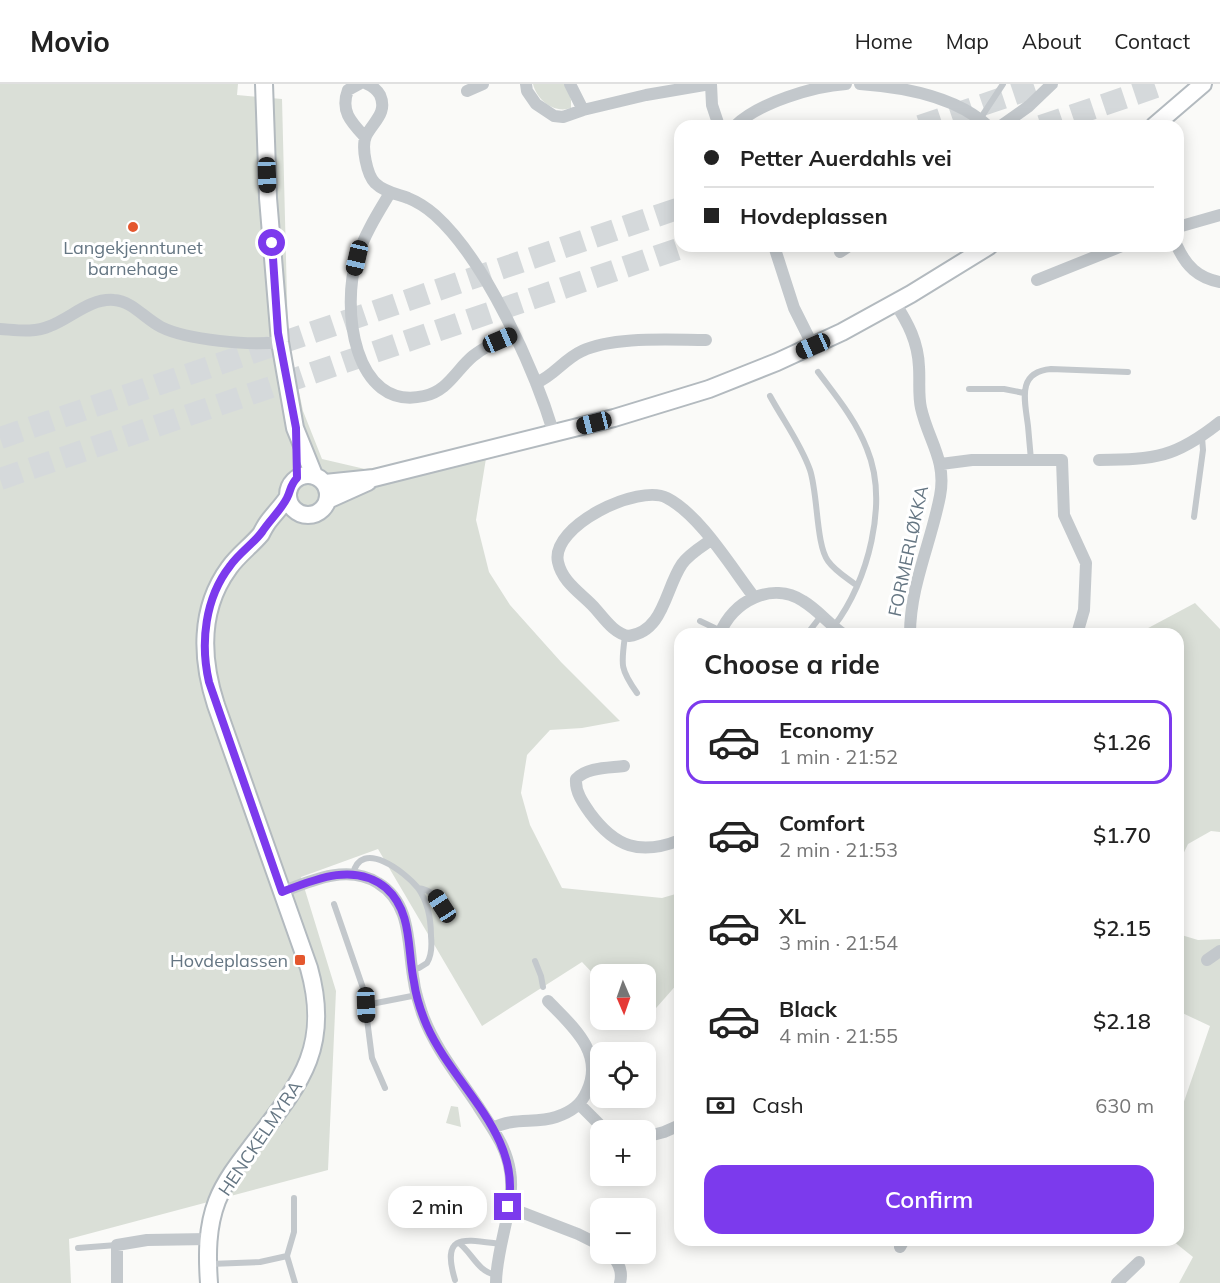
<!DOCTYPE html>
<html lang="en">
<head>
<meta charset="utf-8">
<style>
  :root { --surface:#fff; --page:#f2f2f2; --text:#222; --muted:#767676; --line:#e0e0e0; --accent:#7c3aed }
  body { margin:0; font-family:Mulish,sans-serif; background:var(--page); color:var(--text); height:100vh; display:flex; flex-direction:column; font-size:22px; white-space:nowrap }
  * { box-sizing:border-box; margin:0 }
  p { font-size:20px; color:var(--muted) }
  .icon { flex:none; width:33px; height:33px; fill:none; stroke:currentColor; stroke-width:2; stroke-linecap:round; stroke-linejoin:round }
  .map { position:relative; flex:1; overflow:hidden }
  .sheet { position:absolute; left:674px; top:544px; width:510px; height:618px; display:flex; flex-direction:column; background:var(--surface); border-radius:18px; box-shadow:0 3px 15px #0003 }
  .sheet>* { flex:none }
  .top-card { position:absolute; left:674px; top:36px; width:510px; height:132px; border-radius:18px; box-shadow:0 3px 15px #0003; display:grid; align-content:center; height:132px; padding:0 30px; background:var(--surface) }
  .needle { width:39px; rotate:178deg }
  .fabs { position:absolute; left:590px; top:880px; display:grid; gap:12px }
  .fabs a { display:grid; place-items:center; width:66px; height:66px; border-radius:12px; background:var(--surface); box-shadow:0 3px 15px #0003; font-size:30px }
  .end { position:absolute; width:27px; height:27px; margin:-14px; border:8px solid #7c3aed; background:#fff; box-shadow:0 0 0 3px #fff }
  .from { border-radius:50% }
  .bubble { position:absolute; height:42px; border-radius:18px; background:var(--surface); box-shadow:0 3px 15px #0003; font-size:20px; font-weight:600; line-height:42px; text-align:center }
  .car { position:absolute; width:18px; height:36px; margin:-18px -9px; border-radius:8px; box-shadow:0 0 4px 2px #0007; background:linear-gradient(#222 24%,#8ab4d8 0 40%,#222 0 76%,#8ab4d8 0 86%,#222 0) }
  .top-card b { display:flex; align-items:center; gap:21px; height:57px; font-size:22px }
  .top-card b+b { border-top:2px solid var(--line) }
  .top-card i { width:15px; height:15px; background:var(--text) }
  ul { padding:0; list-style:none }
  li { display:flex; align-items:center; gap:18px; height:84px; margin:0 12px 9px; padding:0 18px; border:3px solid transparent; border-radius:18px }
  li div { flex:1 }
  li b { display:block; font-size:22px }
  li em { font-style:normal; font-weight:600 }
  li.on { border-color:var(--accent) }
  li>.icon { width:54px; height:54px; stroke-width:1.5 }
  h2 { padding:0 30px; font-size:27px; line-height:72px }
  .pay { display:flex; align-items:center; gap:15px; height:66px; padding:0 30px; font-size:22px }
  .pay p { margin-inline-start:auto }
  .action { display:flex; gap:12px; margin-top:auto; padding:12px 30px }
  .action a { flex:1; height:69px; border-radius:18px; background:var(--accent); color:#fff; font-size:24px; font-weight:600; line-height:69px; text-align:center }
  header { display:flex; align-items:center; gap:36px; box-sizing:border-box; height:84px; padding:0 30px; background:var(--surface); border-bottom:2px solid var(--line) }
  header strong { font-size:28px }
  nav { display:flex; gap:33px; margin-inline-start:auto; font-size:21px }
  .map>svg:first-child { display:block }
</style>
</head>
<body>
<header>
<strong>Movio</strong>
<nav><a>Home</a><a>Map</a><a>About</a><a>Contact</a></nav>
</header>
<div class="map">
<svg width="1220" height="1199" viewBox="0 0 1220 1199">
  <rect width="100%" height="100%" fill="#fafaf8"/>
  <!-- green -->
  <path fill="#dadfd7" d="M0 0H238L237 11 282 15 288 254 303 327 322 375 365 385 436 376 488 362 476 436 489 488 510 521 561 578 620 637 582 644 550 646 527 671 521 709 530 741 562 804 662 814 679 809V898L642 940 637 936H645V891H600V897L582 878 482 942 378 765 301 793 336 907 328 1086 69 1155 71 1199H0Z
    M533 0H567L571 16V24C554 30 537 16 533 0Z
    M1195 519 1220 545V748L1211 747 1188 760 1178 781V550H1137Z
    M1178 850 1198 856 1220 855V1199H1179L1193 1173 1173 1157 1178 1156V1035L1210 942 1178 927Z
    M451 1022 458 1023 461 1043 446 1039Z"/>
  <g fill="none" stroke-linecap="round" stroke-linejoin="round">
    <!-- highway-tunnel -->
    <path stroke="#d5d9db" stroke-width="22" stroke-dasharray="22 11" stroke-linecap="butt" d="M920 42 1044 0
      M1041 42 1165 0
      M0 354 680 124
      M0 395 687 162"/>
    <!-- secondary casing -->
    <g stroke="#b3babf" stroke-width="20">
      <path id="secondary" d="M264 0 268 114 280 258 295 344 314 391
        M1154 42 1203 0
        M288 411a20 20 0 1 1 40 0a20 20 0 1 1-40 0Z
        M325 399 374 394 614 334 709 305 777 278 842 248 911 210 989 162
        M328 416 368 398
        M209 1199C207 1171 207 1143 217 1117 225 1097 238 1080 251 1063 298 1002 332 966 309 884L216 621C201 575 199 525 229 484 238 471 251 462 261 450 263 446 265 442 268 438 274 430 282 422 288 413"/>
    </g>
    <!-- lane -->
    <path stroke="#c3c8cc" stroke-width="6" d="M980 35 1003 0
      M818 288C836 312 856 336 867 365 889 418 868 498 834 542
      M969 305H1004L1024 309
      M770 312C783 336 801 360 810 386 818 410 816 461 828 477 835 487 847 494 856 501
      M1031 376C1030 364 1029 353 1028 342 1025 317 1016 288 1051 285L1128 288
      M1194 433 1203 366 1202 353
      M700 537 721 547
      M807 550 821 532
      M625 552C621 581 620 585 637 609
      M353 790C361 754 405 788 418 804 428 818 431 836 431 852 432 862 432 871 427 879L419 884 412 885
      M418 804C435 806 440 819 449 833
      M334 820 363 904 372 974 385 1004
      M535 877 541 892 543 903
      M366 921 417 911
      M294 1114V1148L287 1172 295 1199
      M459 1159C473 1170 477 1187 496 1191
      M78 1164 117 1161
      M210 1180 260 1178 287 1172
      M455 1196C441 1149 463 1155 500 1160"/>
    <!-- street -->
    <path stroke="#c3c8cc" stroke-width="12" d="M359 0 348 6C340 27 351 38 365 53
      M367 0C372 2 377 6 380 11 388 29 373 38 366 52 361 63 367 91 375 99 384 108 397 110 408 114 418 118 427 124 435 131 486 177 534 284 554 350
      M526 0 527 7 536 20 554 32 563 33 583 26 646 11 710 0
      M570 0 583 26
      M711 0 712 21 719 42
      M860 0C903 3 955 12 988 42
      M467 7 483 0
      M735 42C758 19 814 2 846 0
      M1001 42 1029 22 1052 0
      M390 109C378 129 364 151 357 174 341 222 353 328 424 312 448 307 456 286 473 272 485 262 499 256 514 250
      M1178 143 1220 131
      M774 162 794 224 813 262
      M1177 162C1186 182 1198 194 1220 198
      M840 168 849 162
      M1037 196 1122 162
      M895 219C908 239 918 258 919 283 920 297 918 310 921 324 928 356 947 376 940 412 931 459 910 502 910 550
      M0 245C17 246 34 249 50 242 71 234 90 214 114 216 132 217 145 235 161 243 187 256 251 262 280 258
      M536 299C554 292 564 275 582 267 613 252 671 256 706 256
      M1099 376C1156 375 1175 374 1220 338
      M941 380 972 376H1062L1064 431 1086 479 1084 526 1077 550
      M711 456C701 463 689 470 682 480 665 505 664 547 629 552 613 550 602 531 592 521 579 508 562 497 558 478 550 442 639 399 667 414 700 431 731 483 754 513
      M720 550C732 517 772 497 803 517 818 526 829 540 843 550
      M624 682C609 684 587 683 576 695 575 708 583 719 590 729 615 763 640 772 680 756
      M282 808C312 796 348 780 378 799 413 820 407 863 414 898 415 908 419 919 422 929 434 963 458 992 478 1022 491 1043 506 1061 510 1087 516 1120 496 1163 496 1199
      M1207 876 1220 867
      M580 1021 604 1045 608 1047
      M493 1044C514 1033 535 1040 556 1033 571 1028 581 1021 587 1007 605 969 572 942 548 917
      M645 1053 664 1048 680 1041
      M508 1123 578 1150 600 1161
      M900 1163 904 1156
      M610 1170C619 1178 623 1187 620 1199
      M117 1199V1161L147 1156 208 1155
      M1117 1199 1139 1178"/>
    <!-- secondary -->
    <use href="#secondary" stroke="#fff" stroke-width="16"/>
  </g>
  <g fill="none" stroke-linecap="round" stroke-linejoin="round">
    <!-- route -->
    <path stroke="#7c3aed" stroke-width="8" d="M272 159 278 249 296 344 297 394C290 401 291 406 287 414 281 426 269 437 262 448 253 460 239 469 230 482 205 514 200 559 209 598L282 808C315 795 355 778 386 804 413 828 407 866 414 898 416 913 421 928 427 942 454 1003 523 1051 508 1123"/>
  </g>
  <!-- markers -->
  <g fill="#e4572e" stroke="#fff" stroke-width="2">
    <circle cx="133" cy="143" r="6"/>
    <rect x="294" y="870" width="12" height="12" rx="3"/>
  </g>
  <g text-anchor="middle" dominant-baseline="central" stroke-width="6" stroke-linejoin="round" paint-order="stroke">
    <!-- poi labels -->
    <g font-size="18" fill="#657683" stroke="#fff">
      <text x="133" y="163">Langekjenntunet<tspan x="133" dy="21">barnehage</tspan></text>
      <text x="288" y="876" text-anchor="end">Hovdeplassen</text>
    </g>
    <!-- street labels -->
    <g font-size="18" fill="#657683" stroke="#fff">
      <text transform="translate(908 467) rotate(-78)">FORMERLØKKA</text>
      <text transform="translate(260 1054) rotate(-56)">HENCKELMYRA</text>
    </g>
  </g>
</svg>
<div class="fabs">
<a><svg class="needle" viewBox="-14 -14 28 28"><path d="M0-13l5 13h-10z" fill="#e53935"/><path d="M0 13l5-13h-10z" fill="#767676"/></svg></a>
<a><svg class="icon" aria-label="locate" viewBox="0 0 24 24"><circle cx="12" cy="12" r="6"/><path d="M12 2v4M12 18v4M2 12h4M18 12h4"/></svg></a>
<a>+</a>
<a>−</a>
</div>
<i class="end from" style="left:272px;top:159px"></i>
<i class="end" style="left:508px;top:1123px"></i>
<div class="bubble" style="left:388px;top:1102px;width:99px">2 min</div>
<i class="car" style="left:267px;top:91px;rotate:178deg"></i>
<i class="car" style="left:357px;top:174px;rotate:193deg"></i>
<i class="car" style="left:500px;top:256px;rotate:67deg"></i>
<i class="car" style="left:813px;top:262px;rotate:246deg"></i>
<i class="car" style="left:594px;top:339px;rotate:256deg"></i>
<i class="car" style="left:442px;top:822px;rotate:327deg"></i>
<i class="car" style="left:366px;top:921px;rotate:178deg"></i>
<div class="top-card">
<b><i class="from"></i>Petter Auerdahls vei</b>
<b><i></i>Hovdeplassen</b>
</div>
<section class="sheet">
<h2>Choose a ride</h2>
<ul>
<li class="on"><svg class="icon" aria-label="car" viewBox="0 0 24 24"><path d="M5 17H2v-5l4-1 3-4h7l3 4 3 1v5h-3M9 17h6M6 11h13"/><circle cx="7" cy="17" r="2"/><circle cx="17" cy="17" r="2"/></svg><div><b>Economy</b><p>1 min · 21:52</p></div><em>$1.26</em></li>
<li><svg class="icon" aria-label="car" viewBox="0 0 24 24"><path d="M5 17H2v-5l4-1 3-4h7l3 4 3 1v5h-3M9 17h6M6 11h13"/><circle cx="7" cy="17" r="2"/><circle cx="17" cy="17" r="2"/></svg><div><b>Comfort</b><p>2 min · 21:53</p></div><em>$1.70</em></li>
<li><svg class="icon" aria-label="car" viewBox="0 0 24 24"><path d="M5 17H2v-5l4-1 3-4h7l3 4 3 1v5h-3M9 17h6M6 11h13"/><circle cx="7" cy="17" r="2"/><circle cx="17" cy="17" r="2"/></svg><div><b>XL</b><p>3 min · 21:54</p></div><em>$2.15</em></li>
<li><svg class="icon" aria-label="car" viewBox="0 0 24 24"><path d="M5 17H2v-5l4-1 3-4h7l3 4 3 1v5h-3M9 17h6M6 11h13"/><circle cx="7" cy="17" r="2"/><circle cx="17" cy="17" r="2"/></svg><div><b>Black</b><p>4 min · 21:55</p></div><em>$2.18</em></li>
</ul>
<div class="pay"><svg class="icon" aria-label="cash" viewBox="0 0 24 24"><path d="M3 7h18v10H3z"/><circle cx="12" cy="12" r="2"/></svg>Cash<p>630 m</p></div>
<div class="action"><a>Confirm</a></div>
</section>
</div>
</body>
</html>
